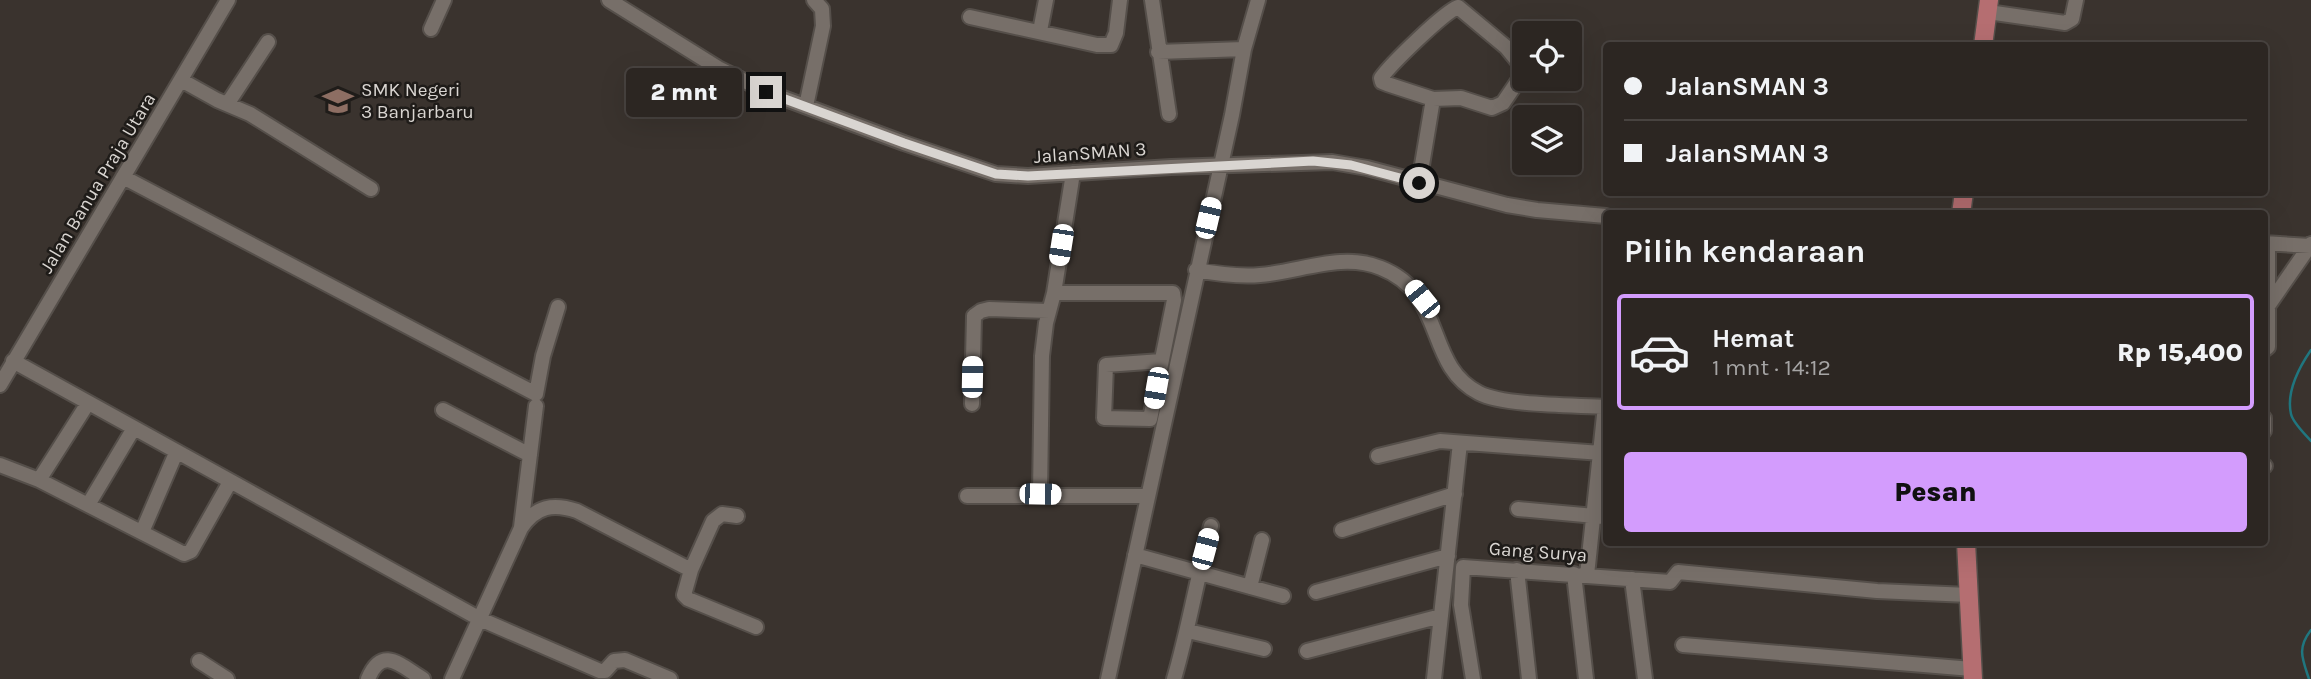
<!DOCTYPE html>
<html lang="id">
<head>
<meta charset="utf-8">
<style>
  :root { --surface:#2c2622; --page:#38322f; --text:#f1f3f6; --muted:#a6a5a5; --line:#484340; --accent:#d39cfd }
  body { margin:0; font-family:Karla,sans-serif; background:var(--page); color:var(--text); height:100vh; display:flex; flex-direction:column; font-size:26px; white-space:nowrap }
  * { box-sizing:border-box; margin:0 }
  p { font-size:23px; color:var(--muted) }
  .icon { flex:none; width:38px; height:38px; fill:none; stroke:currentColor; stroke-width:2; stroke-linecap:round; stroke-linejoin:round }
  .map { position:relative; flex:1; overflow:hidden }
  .drawer { position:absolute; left:1603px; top:210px; width:665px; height:336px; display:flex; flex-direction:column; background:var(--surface); border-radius:7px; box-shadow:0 7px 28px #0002,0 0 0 2px var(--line) }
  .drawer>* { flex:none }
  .top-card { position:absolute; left:1603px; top:42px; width:665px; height:154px; border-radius:7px; box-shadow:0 7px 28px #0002,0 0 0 2px var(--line); display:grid; align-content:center; height:154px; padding:0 21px; background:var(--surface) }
  .buttons { position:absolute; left:1512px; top:21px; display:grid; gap:14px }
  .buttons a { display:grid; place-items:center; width:70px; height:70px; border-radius:7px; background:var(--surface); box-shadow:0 7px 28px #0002,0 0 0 2px var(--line); font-size:35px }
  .end { position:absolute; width:32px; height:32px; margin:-16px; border:9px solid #d9d5d1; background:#111; box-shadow:0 0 0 4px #111 }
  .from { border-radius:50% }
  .bubble { position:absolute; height:49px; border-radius:7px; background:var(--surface); box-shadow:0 7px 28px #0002,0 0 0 2px var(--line); font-size:23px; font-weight:800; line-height:49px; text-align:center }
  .car { position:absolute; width:21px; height:42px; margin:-21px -10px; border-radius:9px; box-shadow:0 0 5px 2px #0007; background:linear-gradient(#fff 24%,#345 0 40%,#fff 0 76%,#345 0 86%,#fff 0) }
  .top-card b { display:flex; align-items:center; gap:24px; height:66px; font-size:26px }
  .top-card b+b { border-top:2px solid var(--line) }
  .top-card i { width:18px; height:18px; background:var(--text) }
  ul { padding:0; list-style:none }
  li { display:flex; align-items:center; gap:21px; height:116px; margin:0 14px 10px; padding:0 7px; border:4px solid transparent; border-radius:7px }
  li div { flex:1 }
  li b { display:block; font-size:26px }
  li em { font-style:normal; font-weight:800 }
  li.current { border-color:var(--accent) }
  li>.icon { width:63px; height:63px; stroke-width:1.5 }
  h2 { padding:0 21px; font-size:32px; line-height:84px }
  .cta { display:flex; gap:14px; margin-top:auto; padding:14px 21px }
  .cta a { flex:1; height:80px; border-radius:7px; background:var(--accent); color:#111; font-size:28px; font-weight:800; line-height:80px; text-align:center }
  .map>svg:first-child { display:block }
</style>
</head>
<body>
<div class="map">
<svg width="2311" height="679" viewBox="0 0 2311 679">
  <rect width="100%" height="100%" fill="#3a332e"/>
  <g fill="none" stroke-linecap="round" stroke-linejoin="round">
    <!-- stream -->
    <path stroke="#20767f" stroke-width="2.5" d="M2311 350C2300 366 2286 392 2291 414 2293 423 2305 434 2311 441
      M2309 679C2302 658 2297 648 2311 630"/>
    <!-- minor casing -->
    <g stroke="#554f4a" stroke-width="18">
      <path id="minor" d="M609 0 718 68 767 92 904 143 996 174 1028 176 1171 167 1332 162 1367 168 1507 205 1537 210 1606 216
        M1152 0 1169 114
        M1988 12 2065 23 2072 19 2076 0
        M970 17 1097 45H1111L1116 33 1120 0
        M431 29 444 0
        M1040 31 1046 0
        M1158 52 1244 49
        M1524 69 1506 47 1458 7C1443 13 1391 64 1381 78L1382 82 1387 84 1433 99 1461 98 1492 108 1503 103 1524 72
        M181 80 217 100 250 114 371 189
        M228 103 268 42
        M806 106 823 26 822 9 814 0
        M123 177 536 394 543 356 558 307
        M1419 183 1433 99
        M2264 243 2310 246
        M1196 270C1218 274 1239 277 1260 275 1300 272 1342 252 1381 268 1447 294 1424 365 1479 393 1504 406 1576 405 1606 407
        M1054 293H1173L1174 300 1150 419 1104 418 1106 365 1161 361
        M2268 306 2311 244
        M2264 350 2268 347V243
        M13 361 480 619 600 671H605L614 661 625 660 670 679
        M0 385 228 0
        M972 404 974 316 981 311 989 309 1049 311
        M443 410 530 455
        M2264 418V431
        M1378 456 1440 441 1601 453
        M0 465 39 480 184 554 191 551 230 482
        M2264 466H2265
        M39 480 88 403
        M1040 494 1042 356 1046 323 1054 293 1073 173
        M967 496H1147
        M88 505 134 428
        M1518 509 1606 517
        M521 527 536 406
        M1342 530 1455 494
        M142 532 176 453
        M1135 555 1283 596
        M691 570 713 521 722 514 737 516
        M1517 570 1529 679
        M1574 574 1586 679
        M1587 575 1605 406
        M1632 579 1645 679
        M1250 587 1262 540
        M1316 592 1448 556
        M1188 631 1264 649
        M1683 645 1972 669
        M1307 651 1441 616
        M199 661 227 679
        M368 679C382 645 400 665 423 679
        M452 679 521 528C536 506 553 503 577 511L691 570 684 595 688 599 756 627
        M1108 679 1232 115 1244 49 1258 0
        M1174 679C1189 628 1197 577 1211 526
        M1434 679 1460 443
        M1473 679 1461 605 1463 567 1670 582 1678 572 1877 591 1969 595"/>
    </g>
    <!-- major casing -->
    <g stroke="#554f4a" stroke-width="21">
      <path id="major" d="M1983 46 1989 0
        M1961 214 1964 192
        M1966 542 1973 679"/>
    </g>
    <!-- minor -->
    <use href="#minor" stroke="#776f69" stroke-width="14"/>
    <!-- major -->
    <use href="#major" stroke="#b56e71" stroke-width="18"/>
  </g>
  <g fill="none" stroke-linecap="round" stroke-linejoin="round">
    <!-- route -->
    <path stroke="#d9d5d1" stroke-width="9" d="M766 92 904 143 996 174 1028 176 1313 161 1351 165 1419 183"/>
  </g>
  <!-- icons -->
  <defs>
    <g id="school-bare" transform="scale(2.415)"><path d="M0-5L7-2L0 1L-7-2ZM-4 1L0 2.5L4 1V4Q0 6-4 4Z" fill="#8d6e63" stroke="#1f1c19" stroke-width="2.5" paint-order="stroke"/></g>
  </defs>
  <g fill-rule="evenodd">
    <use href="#school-bare" x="338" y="101"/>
  </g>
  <g text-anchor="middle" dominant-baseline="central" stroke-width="5" stroke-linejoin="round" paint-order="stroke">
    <!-- poi labels -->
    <g font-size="19" fill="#d9d5d1" stroke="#1f1c19" text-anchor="start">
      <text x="361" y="90">SMK Negeri<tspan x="361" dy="22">3 Banjarbaru</tspan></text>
    </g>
    <!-- street labels -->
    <g font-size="19" fill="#d9d5d1" stroke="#1f1c19">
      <text transform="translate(1090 153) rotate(-4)">JalanSMAN 3</text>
      <text transform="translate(98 183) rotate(-59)">Jalan Banua Praja Utara</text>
      <text transform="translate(1538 552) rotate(4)">Gang Surya</text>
    </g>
  </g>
</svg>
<div class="buttons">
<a><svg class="icon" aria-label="locate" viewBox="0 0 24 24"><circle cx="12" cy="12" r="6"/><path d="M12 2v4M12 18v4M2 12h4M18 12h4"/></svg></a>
<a><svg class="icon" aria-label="layers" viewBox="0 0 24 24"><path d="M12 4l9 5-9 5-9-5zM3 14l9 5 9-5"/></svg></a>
</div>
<i class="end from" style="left:1419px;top:183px"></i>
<i class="end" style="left:766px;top:92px"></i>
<div class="bubble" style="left:626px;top:68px;width:116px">2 mnt</div>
<i class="car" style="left:1208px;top:218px;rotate:13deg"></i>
<i class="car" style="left:1061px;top:245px;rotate:189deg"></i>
<i class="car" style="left:1422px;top:299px;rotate:321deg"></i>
<i class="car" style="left:972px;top:377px;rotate:1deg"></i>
<i class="car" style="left:1156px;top:388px;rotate:190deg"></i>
<i class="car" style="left:1040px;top:494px;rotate:91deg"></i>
<i class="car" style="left:1205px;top:549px;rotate:15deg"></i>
<div class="top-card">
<b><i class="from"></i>JalanSMAN 3</b>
<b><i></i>JalanSMAN 3</b>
</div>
<section class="drawer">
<h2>Pilih kendaraan</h2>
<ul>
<li class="current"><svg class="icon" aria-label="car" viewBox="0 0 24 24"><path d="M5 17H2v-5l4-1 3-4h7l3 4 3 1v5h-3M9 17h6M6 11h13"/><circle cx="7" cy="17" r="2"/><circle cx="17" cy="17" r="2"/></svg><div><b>Hemat</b><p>1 mnt · 14:12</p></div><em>Rp 15,400</em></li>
</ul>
<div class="cta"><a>Pesan</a></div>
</section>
</div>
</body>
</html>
